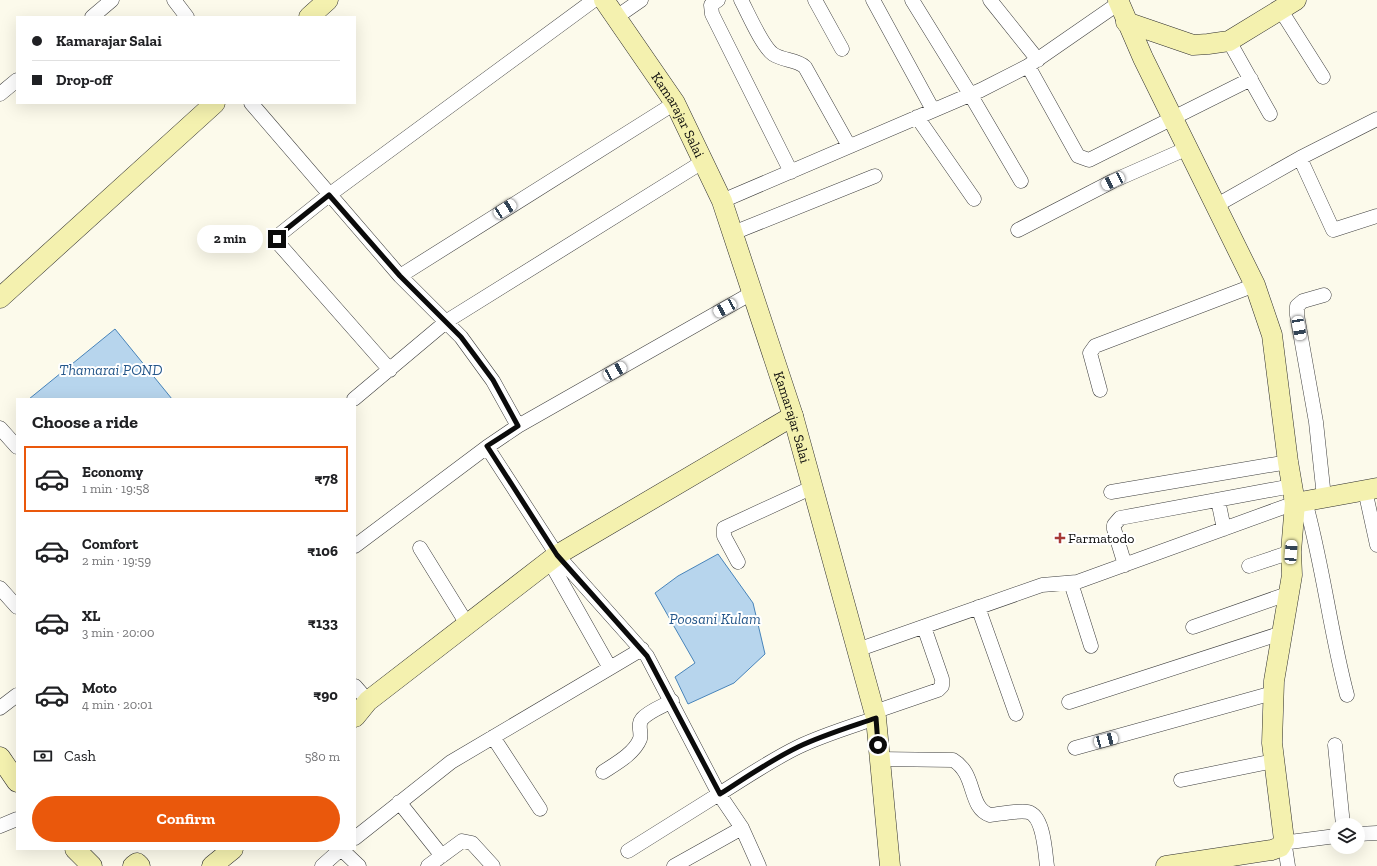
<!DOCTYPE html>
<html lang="en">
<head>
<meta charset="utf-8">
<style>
  :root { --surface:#fff; --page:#f6f6f6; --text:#202124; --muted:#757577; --line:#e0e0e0; --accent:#ea580c }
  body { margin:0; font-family:"Zilla Slab",serif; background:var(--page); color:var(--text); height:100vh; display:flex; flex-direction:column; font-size:15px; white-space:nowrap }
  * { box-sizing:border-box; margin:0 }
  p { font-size:13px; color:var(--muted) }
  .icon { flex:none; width:22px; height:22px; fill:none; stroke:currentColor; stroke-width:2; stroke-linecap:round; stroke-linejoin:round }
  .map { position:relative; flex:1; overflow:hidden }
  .sheet { position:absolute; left:16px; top:398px; width:340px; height:452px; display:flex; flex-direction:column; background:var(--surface); border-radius:0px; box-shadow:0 4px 16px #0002 }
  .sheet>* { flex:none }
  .guide { position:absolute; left:16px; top:16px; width:340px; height:88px; border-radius:0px; box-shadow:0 4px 16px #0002; display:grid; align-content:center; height:88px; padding:0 16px; background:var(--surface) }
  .buttons { position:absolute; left:1329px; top:818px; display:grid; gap:8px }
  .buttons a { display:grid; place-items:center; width:36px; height:36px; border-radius:50%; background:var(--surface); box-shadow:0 4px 16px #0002; font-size:20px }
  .end { position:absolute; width:18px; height:18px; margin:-9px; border:5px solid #0b0b0b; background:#fff; box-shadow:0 0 0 2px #fff }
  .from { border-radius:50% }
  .bubble { position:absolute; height:28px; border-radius:14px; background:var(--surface); box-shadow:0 4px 16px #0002; font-size:13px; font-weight:700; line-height:28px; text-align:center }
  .car { position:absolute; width:12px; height:24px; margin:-12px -6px; border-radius:5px; box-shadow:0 0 3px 1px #0007; background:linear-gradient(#fff 24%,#345 0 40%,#fff 0 76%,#345 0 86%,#fff 0) }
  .guide b { display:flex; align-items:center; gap:14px; height:38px; font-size:15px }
  .guide b+b { border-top:1px solid var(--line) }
  .guide i { width:10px; height:10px; background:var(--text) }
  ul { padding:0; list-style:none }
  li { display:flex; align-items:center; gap:12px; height:66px; margin:0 8px 6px; padding:0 8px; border:2px solid transparent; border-radius:0px }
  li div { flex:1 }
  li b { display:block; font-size:15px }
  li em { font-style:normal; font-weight:700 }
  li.on { border-color:var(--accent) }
  li>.icon { width:36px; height:36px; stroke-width:1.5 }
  h2 { padding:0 16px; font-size:18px; line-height:48px }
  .pay { display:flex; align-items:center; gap:10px; height:44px; padding:0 16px; font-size:15px }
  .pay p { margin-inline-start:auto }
  .action { display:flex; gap:8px; margin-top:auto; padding:8px 16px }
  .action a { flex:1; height:46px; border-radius:24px; background:var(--accent); color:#fff; font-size:16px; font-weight:700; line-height:46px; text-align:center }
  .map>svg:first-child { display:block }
</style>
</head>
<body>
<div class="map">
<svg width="1377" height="866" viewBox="0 0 1377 866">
  <rect width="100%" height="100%" fill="#fcfaeb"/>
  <!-- water -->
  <path fill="#b7d5ed" stroke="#4884ba" d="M115 329 172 399H29Z
    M718 554 753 603 765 654 734 683 688 704 675 677 695 663 655 593 678 576Z"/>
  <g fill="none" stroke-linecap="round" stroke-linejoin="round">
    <!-- street casing -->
    <g stroke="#3e3e3e" stroke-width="15">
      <path id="street" d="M174 0 187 17
        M718 0 711 5 712 14 791 172
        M741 0C748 13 762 46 773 54 783 61 796 59 805 67L849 146
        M815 0 842 49
        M873 0 933 110
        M912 0 970 94 1021 181
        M990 0 1038 60
        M1280 9 1323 77
        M92 17 112 0
        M615 18 641 0
        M1229 41 1270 114
        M1028 66 1078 156 1089 160 1251 79
        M0 94 17 80
        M251 103 400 276 461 337 493 381 518 426
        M917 117 974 199
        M1300 158 1333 230 1377 216
        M722 201 981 90 1028 66 1119 3
        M1217 205 1300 158 1377 119
        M1018 230 1113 181 1188 148
        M733 233 875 176
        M400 276 675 103
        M390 370 279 244 277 239 279 235 329 195 594 0
        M1100 390 1090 353 1095 346 1255 285
        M354 399 447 321 704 161
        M0 428 17 447
        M487 447 557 555 647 656 719 794 628 851
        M1365 490 1377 545
        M1111 492 1288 462
        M1324 497 1316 422 1297 315V306L1303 301 1324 295
        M1218 500 1224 529
        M1305 501C1323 565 1330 631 1347 695
        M355 546 487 447 518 426 752 293
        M420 548 467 624
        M738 562 724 536V528L813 487
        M1125 565 1114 529V525L1120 518 1292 486
        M1249 566 1291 552
        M1071 583 1091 646
        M0 588 17 607
        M978 607 1016 714
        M1193 627 1290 593
        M857 650 1042 585 1077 582 1295 503
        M610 668 642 649
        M355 686 368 701
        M1069 702 1282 633
        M0 708 17 695
        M874 712 938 690 942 686V679L924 627
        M493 737 540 809
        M1335 745 1343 825
        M1075 748 1273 693
        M879 759 953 760C977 774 968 808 990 815 999 814 1019 810 1028 812 1044 816 1045 852 1047 866
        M603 772C615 764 634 754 640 739 642 732 637 725 642 719 649 711 663 706 672 701
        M1181 780 1274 761
        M399 802 442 856
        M0 826 17 819
        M1358 834 1377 833
        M355 838 451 762 610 668 549 560
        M1284 840 1288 866
        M1282 843 1336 836
        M341 849 359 866
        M322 866 341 849
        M428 866 462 841 472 843 493 866
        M674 866 742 828
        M759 866 742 828 719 794C745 778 771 760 798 747 823 735 850 727 876 718"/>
    </g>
    <!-- secondary casing -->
    <g stroke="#2d2d2d" stroke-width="21">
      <g id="secondary">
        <path id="s1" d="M604 0 675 103 722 201 793 416 876 718 890 866"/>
        <path d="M1118 0 1143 58 1255 285 1272 335 1288 462 1295 503 1291 552 1292 575 1274 681 1272 743 1284 840 1280 847 1272 850 1166 866"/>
        <path d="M309 17 328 0"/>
        <path d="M1126 22 1193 45 1208 44 1229 41 1296 0"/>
        <path d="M0 298 215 103"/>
        <path d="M1295 503 1377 488"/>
        <path d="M355 717 368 701 557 555 793 416"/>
        <path d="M0 757 17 782"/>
        <path d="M75 849 92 866"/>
        <path d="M133 866 137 863 140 866"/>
        <path d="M212 866 233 849"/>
      </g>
    </g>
    <!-- street -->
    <use href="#street" stroke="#fff" stroke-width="14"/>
    <!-- secondary -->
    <use href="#secondary" stroke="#f4f1af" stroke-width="20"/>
  </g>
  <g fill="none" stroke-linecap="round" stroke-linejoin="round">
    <!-- route -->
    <path stroke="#0b0b0b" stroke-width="5" d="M277 239 279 235 329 195 400 276 461 337 493 380 518 426 487 446 557 555 647 656 720 794C745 778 771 760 798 747 823 735 850 727 876 718L878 745"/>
  </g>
  <!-- markers -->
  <path fill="#a73936" stroke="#fff" stroke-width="1.5" d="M1058 532h4v4h4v4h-4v4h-4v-4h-4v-4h4z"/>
  <g text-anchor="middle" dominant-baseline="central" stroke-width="4" stroke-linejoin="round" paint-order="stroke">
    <!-- street labels -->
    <g font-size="14" fill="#0b0b0b" stroke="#fff">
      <text stroke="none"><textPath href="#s1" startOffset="137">Kamarajar Salai</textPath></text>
      <text stroke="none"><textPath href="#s1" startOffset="461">Kamarajar Salai</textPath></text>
    </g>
    <!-- poi labels -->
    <g font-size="14" fill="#0b0b0b" stroke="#fff" text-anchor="start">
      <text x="1068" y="538">Farmatodo</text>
    </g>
    <!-- water labels -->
    <g font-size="15" font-style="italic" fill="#26588b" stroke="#fff">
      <text x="111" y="370">Thamarai POND</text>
      <text x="715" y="619">Poosani Kulam</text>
    </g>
  </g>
</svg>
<div class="buttons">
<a><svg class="icon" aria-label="layers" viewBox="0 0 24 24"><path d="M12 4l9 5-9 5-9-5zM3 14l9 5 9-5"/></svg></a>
</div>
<i class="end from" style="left:878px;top:745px"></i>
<i class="end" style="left:277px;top:239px"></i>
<div class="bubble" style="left:197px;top:225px;width:66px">2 min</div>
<i class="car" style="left:1113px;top:181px;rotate:244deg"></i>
<i class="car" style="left:505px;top:209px;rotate:57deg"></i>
<i class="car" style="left:725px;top:308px;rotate:241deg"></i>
<i class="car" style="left:1299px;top:328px;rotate:170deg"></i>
<i class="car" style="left:615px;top:371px;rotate:61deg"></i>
<i class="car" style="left:1291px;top:552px;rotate:4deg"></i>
<i class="car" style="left:1106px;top:740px;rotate:75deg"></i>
<div class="guide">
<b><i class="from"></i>Kamarajar Salai</b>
<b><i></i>Drop-off</b>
</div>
<section class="sheet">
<h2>Choose a ride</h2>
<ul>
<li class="on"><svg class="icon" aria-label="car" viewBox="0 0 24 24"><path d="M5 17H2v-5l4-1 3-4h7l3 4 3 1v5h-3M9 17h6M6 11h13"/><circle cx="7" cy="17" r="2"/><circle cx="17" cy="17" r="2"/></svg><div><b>Economy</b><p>1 min · 19:58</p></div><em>₹78</em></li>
<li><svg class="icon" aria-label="car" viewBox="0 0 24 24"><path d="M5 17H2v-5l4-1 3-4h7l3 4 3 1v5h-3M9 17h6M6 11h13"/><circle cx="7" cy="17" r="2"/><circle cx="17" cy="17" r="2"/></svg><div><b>Comfort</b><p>2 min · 19:59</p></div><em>₹106</em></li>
<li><svg class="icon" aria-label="car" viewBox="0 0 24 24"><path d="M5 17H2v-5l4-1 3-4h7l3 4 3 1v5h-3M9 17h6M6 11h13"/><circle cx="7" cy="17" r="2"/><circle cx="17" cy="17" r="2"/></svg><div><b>XL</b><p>3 min · 20:00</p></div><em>₹133</em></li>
<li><svg class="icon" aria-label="car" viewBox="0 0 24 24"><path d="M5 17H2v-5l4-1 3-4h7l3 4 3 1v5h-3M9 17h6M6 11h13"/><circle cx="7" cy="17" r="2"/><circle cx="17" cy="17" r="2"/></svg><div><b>Moto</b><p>4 min · 20:01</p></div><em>₹90</em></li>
</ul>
<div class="pay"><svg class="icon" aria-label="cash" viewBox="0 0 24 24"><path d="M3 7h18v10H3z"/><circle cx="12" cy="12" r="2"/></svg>Cash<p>580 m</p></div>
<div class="action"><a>Confirm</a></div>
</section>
</div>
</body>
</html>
